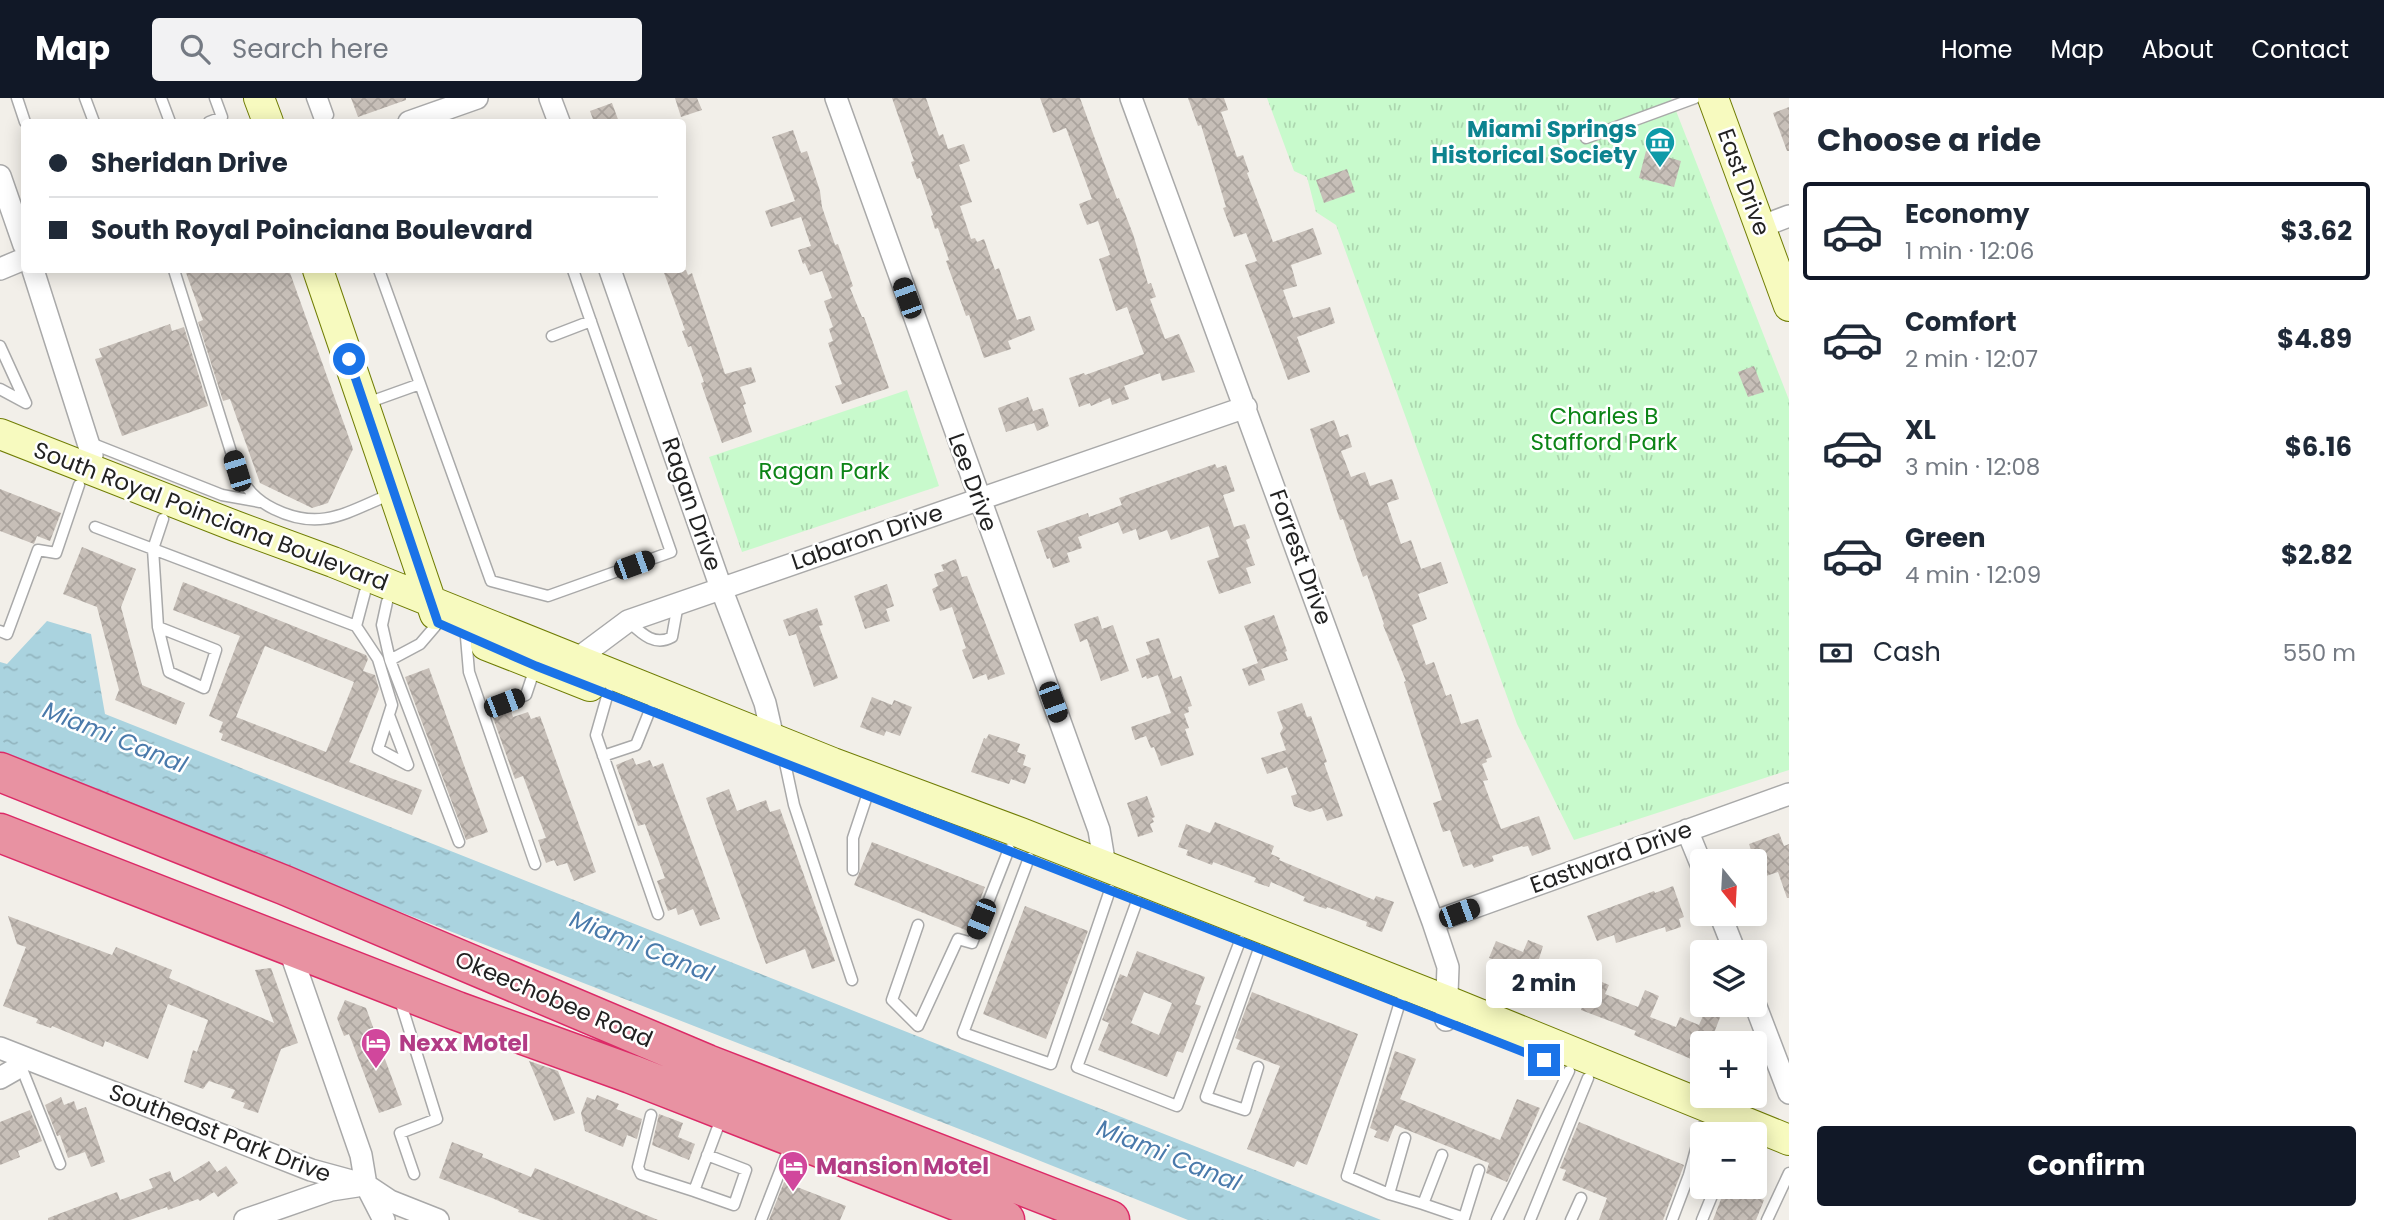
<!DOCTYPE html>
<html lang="en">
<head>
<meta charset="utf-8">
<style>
  :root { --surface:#fff; --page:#f2f2f3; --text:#1f2937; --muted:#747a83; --line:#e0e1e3; --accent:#111827 }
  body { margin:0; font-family:Poppins,sans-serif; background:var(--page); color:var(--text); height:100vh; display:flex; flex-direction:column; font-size:26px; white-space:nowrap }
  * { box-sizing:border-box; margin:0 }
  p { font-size:23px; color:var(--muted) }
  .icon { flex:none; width:38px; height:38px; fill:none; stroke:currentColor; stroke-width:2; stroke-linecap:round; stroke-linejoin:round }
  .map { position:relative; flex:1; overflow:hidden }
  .sheet { display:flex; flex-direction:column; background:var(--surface); width:595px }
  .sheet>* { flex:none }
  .banner { position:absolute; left:21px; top:21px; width:665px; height:154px; border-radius:7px; box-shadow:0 4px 18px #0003; display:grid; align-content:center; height:154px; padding:0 28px; background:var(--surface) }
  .needle { width:46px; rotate:162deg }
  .buttons { position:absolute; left:1690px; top:751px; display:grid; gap:14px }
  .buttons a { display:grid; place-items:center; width:77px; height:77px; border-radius:7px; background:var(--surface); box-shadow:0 4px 18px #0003; font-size:35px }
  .end { position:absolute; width:32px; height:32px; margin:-16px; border:9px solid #1a73e8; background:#fff; box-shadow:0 0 0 4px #fff }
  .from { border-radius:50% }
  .bubble { position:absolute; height:49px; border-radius:7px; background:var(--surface); box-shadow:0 4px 18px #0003; font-size:23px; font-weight:700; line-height:49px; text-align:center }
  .car { position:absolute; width:21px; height:42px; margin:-21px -10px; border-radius:9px; box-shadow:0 0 5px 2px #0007; background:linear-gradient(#222 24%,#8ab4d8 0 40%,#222 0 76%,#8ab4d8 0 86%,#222 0) }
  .banner b { display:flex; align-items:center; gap:24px; height:66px; font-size:26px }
  .banner b+b { border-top:2px solid var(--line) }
  .banner i { width:18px; height:18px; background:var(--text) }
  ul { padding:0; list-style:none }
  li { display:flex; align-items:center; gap:21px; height:98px; margin:0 14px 10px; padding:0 14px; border:4px solid transparent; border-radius:7px }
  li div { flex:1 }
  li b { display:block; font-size:26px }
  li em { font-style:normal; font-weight:700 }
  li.active { border-color:var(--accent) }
  li>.icon { width:63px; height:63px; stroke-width:1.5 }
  h2 { padding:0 28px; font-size:32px; line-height:84px }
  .pay { display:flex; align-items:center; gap:18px; height:77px; padding:0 28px; font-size:26px }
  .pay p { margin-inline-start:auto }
  .cta { display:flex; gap:14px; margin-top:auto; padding:14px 28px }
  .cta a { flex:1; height:80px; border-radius:7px; background:var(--accent); color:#fff; font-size:28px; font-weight:700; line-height:80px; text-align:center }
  header { display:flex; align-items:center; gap:42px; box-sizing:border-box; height:98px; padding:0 35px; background:var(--accent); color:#fff }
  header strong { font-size:33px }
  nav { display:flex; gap:38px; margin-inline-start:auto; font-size:24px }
  .search { width:490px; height:63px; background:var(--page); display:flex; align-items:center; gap:18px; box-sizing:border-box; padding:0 24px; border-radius:7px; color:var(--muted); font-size:26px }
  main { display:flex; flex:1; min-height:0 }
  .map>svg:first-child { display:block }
</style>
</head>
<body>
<header>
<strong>Map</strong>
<div class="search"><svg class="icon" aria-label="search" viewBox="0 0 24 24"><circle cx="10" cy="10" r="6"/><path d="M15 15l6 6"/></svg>Search here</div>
<nav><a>Home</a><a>Map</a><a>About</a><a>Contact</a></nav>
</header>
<main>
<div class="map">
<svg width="1789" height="1122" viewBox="0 0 1789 1122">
  <defs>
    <pattern id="park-tufts" width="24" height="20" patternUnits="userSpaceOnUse" patternTransform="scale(1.75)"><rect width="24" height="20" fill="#c8facc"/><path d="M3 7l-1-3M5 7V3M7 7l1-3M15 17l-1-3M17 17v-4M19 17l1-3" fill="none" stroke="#acd6af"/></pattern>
    <pattern id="water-ripples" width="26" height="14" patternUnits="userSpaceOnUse" patternTransform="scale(1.75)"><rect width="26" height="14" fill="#aad3df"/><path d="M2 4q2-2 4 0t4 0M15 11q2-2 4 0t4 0" fill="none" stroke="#92b5bf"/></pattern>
    <pattern id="building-cross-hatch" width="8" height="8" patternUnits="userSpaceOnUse" patternTransform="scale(1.75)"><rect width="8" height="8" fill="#c7bfb8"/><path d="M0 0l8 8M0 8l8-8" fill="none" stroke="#aba49e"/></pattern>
  </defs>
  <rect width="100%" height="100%" fill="#f2efe9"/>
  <!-- park -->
  <path fill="url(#park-tufts)" d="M1267 0H1671L1789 302V672L1574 742 1517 626 1336 127 1316 114 1307 79 1294 73Z
    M907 292 939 388 742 454 709 359Z"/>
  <!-- water -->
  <path fill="url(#water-ripples)" d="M47 523 91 536 105 616 1381 1122H1188L985 1041 182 729 0 654V564L7 566Z"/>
  <!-- building -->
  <path fill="url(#building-cross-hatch)" fill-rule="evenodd" d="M351 0H406V2L358 19Z
    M675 0H697L702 12 681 19Z
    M892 0H926L939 38 943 36 948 51 964 46 970 63 959 67 972 104 960 108 971 141 975 140 977 144 984 141 995 172 999 170 1017 222 1030 218 1035 232 1008 243 1011 251 984 260 969 217 966 218 946 163 949 162 938 130 935 131 931 118 933 117 920 80 917 81 911 64 914 63Z
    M1040 0H1080L1117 101 1119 100 1133 136 1148 186 1151 185 1156 199 1150 201 1165 241 1179 236 1195 274 1162 283 1160 275 1124 288 1129 301 1112 307 1110 300 1091 308 1090 305 1079 309 1069 280 1084 275 1085 277 1144 256 1127 209 1116 213 1099 161 1110 157 1098 123 1087 127 1079 106 1092 101 1066 30 1053 35Z
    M1188 0H1224L1228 12 1221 14 1237 59 1243 57 1249 74 1247 75 1273 144 1313 130 1322 156 1291 167 1297 188 1283 192 1293 220 1330 209 1335 225 1297 239 1310 274 1288 282 1245 167 1257 163 1246 135 1234 139 1223 110 1226 109 1201 27 1198 28Z
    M612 5 619 24H594L590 13Z
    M1789 9V53H1787L1773 15Z
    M793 32 801 55 807 53 820 93 822 109 835 147 838 146 853 188 850 190 862 219H864L889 290 842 306 835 288 842 286 828 245 833 243 829 231 833 229 824 203 832 200 822 173 810 177 805 165 803 166 798 152 811 148 801 119 771 129 765 113 795 103 772 39Z
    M1646 53 1681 63 1674 89 1639 80Z
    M1347 71 1355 94 1324 105 1316 82Z
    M185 172H289L353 351 328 405 312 410 260 385 230 301 223 303 198 224 203 222Z
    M663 172H686L688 177 692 175 725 276 751 269 756 284 740 289 746 306 743 307 752 334 722 345 701 285 704 284 691 248 688 249 682 233 685 232Z
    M170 226 172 233 184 229 208 308 122 338 95 261 102 259 99 251Z
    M1754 268 1764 294 1748 299 1738 274Z
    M1028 299 1033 313 1043 310 1049 328 1037 333 1034 325 1006 334 998 310Z
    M1334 322 1340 339 1348 336 1352 349 1341 353 1351 379 1365 374 1370 388 1392 381 1399 401 1387 405 1401 446 1411 442 1421 471 1441 464 1448 485 1418 496 1427 521 1412 527 1426 567 1434 564 1446 598 1451 596 1461 626 1478 621 1492 659 1486 661 1487 664 1482 666 1488 682 1483 683 1501 731 1539 718 1551 751 1532 758 1528 748 1523 749 1522 748 1492 758 1494 763 1474 770 1472 766 1463 769 1450 732 1443 734 1433 705 1442 702 1404 584 1406 583 1383 527 1384 526 1367 477 1363 479 1343 421 1340 422 1310 331Z
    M1215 366 1217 370 1226 367 1235 393 1223 397 1234 429 1245 426 1250 440 1246 442 1255 467 1246 470 1251 485 1219 496 1207 463 1219 459 1209 428 1171 442 1167 432 1139 442 1136 431 1123 436 1118 424 1078 439 1082 450 1067 455 1070 464 1053 470 1050 460 1047 461 1037 433 1088 415 1089 419 1122 407 1119 400Z
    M0 391 61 415 50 443 37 438 34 446 0 433Z
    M82 449 136 471 121 509 142 587 185 605 176 627 115 602 119 592 97 509 63 496Z
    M956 461 962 479 967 478 1005 576 988 582 986 576 973 581 962 552 966 550 952 509 940 513 932 491 938 488 934 476 944 473 941 467Z
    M183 484 366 557 368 561 363 573 375 577 379 591 349 664 422 692 412 717 221 642 223 636 219 634 223 624 209 618 240 538 173 512ZM265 548 354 584 326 654 236 619Z
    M887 486 894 508 886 511 890 523 865 531 854 498Z
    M817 510 823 527 819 528 838 580 814 589 796 536 789 538 783 522Z
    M1274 517 1287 553 1285 554 1288 562 1261 571 1265 582 1249 588 1242 571 1258 565 1244 528Z
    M1098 518 1102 531 1113 527 1129 573 1101 583 1087 541 1080 544 1074 526Z
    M1159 540 1173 581 1181 578 1192 608 1188 609 1189 614 1184 616 1189 630 1185 631 1194 657 1161 668 1154 649 1151 650 1146 638 1135 642 1131 629 1171 615 1158 577 1147 581 1146 578 1142 580 1136 561 1150 556 1146 544Z
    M429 570 488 734 466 742 405 579Z
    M872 599 892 607 894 602 912 609 900 638 886 633 884 638 860 629Z
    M1302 605 1307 619 1311 618 1327 664 1324 665 1343 718 1327 723 1322 710 1310 714 1294 708 1291 698 1297 696 1287 669 1267 676 1261 660 1286 652 1280 635 1283 630 1277 614Z
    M511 613 513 619 528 614 531 621 540 618 596 774 574 783 567 765 557 768 554 762 546 765 538 742 546 740 523 678 515 681 493 620Z
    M989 636 1020 646 1017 654 1026 657 1023 667 1031 670 1025 686 1011 681 1009 686 971 674 984 640 986 641Z
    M633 660 636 667 650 662 653 669 663 665 720 821 700 828 693 811 678 817 676 810 668 813 657 783 665 780 645 726 638 728 616 667Z
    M729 691 737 713 766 702 770 714 780 711 835 863 812 871 805 851 766 866 706 700Z
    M1147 698 1155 719 1152 720 1154 724 1150 726 1153 734 1138 739 1127 705Z
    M1215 724 1274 748 1271 756 1280 760 1279 762 1374 802 1376 798 1394 804 1382 834 1366 828 1367 824 1327 809 1326 811 1303 803 1305 799 1271 784 1269 789 1254 784 1256 780 1213 764 1212 767 1186 757 1188 752 1178 749 1186 726 1210 735Z
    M1779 735 1784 748 1789 746V800H1787L1778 774 1760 780 1749 746Z
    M872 744 985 789 968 833 854 787Z
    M1673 788 1684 819 1679 821 1681 829 1666 834 1665 829 1616 845 1614 837 1597 843 1587 818 1654 793 1655 795Z
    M1025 808 1088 833 1046 941 983 916Z
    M8 818 112 857 116 849 172 872 169 880 274 925 255 872 271 870 298 945 281 951 258 1015 243 1010 245 1005 231 1000 235 992 209 983 203 991 184 984 193 952 197 954 208 922 168 906 148 961 105 943 103 949 52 928 51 930 36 925 38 921 3 908 26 849 17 846Z
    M1528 842 1543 848 1539 861 1554 867 1552 870 1585 884 1588 878 1609 887 1605 896 1638 909 1645 892 1659 898 1650 919 1676 929 1680 919 1699 927 1706 911 1721 917 1710 945H1703V966L1634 937 1636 933 1581 912 1582 909 1543 892 1541 898 1516 888 1505 881 1506 878 1495 873 1499 863 1489 860 1496 843 1523 854Z
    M1137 853 1205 879 1195 906 1201 908 1183 955 1177 953 1167 979 1098 952 1109 925 1102 922 1120 876 1127 879ZM1144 894 1172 905 1159 937 1131 925Z
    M1252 894 1358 936 1307 1067 1297 1063 1294 1069 1247 1051 1280 968 1236 951 1240 942 1235 940Z
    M345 902 366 910 402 1007 379 1015 349 936 344 938 337 920Z
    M1395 953 1416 961 1400 1001 1500 1042 1517 1001 1540 1010 1507 1084 1486 1075 1489 1065 1395 1027 1388 1044 1374 1039 1377 1033 1370 1030Z
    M529 963 558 973 575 1015 554 1023Z
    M597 997 619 1006 616 1011 642 1021 637 1041 627 1037 623 1049 585 1033 581 1015 587 999 595 1002Z
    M61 999 64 1007 74 1003 77 1012 86 1009 105 1064 91 1069 85 1054 68 1060 60 1037 57 1038 45 1007Z
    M30 1012 42 1043 18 1053 20 1059 0 1067V1024Z
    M659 1016 683 1025 678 1039 695 1046 689 1062 652 1047Z
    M1579 1024 1684 1067 1663 1122H1599L1607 1100 1562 1082 1566 1072 1560 1070Z
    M452 1044 483 1056 482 1059 531 1079 535 1070 658 1122H541L518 1114 519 1112 492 1100 439 1080Z
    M209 1063 217 1074 226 1068 238 1085 218 1099 214 1094 200 1103 198 1101 168 1112 167 1109 130 1122H48V1120L117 1094 120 1102 153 1090 149 1081 170 1073 174 1084Z
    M784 1084 846 1108 840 1122H769Z
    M1726 1088 1764 1102 1756 1122H1713Z"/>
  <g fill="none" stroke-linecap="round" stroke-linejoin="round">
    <!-- lane casing -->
    <g stroke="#a9a9a9" stroke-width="13">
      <path id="lane" d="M17 0 25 24
        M85 0 94 24
        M161 0 170 24
        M312 0 319 19 328 17 322 0
        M209 24 222 19 215 0
        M1586 40 1695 0
        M174 172 237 373C246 391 256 402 274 411 321 434 347 414 391 396
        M379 172 491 483 548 498 671 454 573 172
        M552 238 591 223
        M0 248 26 305 0 291
        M367 305 420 286
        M88 344 222 397 260 404
        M163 421 153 451 356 528 378 561 392 607 378 651 408 667 389 617
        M95 429 153 451 158 529 169 574 204 590 216 552 158 529
        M387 504 382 527 390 562 459 744
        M628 523C641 535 654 549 672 539L678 506
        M356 528 365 494
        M0 533 7 536 38 452 56 455 79 387
        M466 539 469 574 535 766
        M390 562 420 546 438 525
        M608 595 596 637 658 816
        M483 613 526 597 535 570
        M603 658 636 647 650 612
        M785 665 794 707 852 882
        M1029 760 963 935 1051 966 1110 792
        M853 772V740L867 698
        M1137 803 1077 969 1177 1008 1240 843
        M918 827 892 902 918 928 958 841 972 845 1009 751
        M399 899 437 1021 400 1035 414 1076
        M1400 904 1347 1078 1389 1096 1405 1040
        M20 966 60 1066
        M1258 969 1245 1012 1206 999 1259 851
        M651 1017 638 1069 641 1076 694 1093
        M707 1057 746 1072 734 1107 694 1093 722 1018
        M1389 1096 1423 1106 1442 1057
        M1423 1106 1464 1120 1479 1072
        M761 1122 791 1045
        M1497 1122 1569 973
        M1530 1122 1588 980
        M1571 1122 1581 1100
        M1672 1122 1689 1077 1702 1029
        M1702 1122 1716 1088
        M1767 1122 1789 1075"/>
    </g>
    <!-- street casing -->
    <g stroke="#a9a9a9" stroke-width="24">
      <path id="street" d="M550 0 559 24
        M836 0 1099 732 1105 768
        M1131 0 1433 824 1448 869 1446 922
        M409 24 477 0
        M0 78 24 147
        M1760 129 1789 118
        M0 171 24 161
        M33 172 92 357 88 371
        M610 172 721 490 765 605 773 640
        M577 561 628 523 1246 309
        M1687 732 1703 771
        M1720 816 1735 854
        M1433 824 1789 696
        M288 847 361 1057 366 1087 384 1122
        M1755 906 1789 995
        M0 950 311 1072 366 1087 390 1103 438 1122
        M0 980 14 972 24 960
        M245 1122 331 1092 357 1088"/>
    </g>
    <!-- secondary casing -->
    <g stroke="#707d05" stroke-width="32">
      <path id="secondary" d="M259 0 268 24
        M1713 0 1789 208
        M318 172 435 516
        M0 336 235 428 333 464 833 665 1021 735 1447 903 1789 1042
        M486 547 590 588"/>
    </g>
    <!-- highway casing -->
    <g stroke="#dc2a67" stroke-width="41">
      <path id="highway" d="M0 674 284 787 707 966 1110 1122
        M0 735 457 913 631 976 1005 1122"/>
    </g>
    <!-- lane -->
    <use href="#lane" stroke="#fff" stroke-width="10"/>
    <!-- street -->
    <use href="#street" stroke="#fff" stroke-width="21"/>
    <!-- secondary -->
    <use href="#secondary" stroke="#f7fabf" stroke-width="30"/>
    <!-- highway -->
    <use href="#highway" stroke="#e892a2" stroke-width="38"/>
  </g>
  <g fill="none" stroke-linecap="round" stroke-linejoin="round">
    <!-- route -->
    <path stroke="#1a73e8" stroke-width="9" d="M349 261 438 525 536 568 1544 962"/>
  </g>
  <!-- icons -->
  <defs>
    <g id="museum-pin" transform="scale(1.575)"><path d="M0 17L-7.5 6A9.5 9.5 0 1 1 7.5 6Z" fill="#0f9aa8" stroke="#fff"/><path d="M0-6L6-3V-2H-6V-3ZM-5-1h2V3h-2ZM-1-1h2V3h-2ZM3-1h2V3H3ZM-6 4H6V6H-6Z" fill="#fff"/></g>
    <g id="hotel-pin" transform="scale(1.575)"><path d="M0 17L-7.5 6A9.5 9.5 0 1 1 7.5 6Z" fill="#d1479c" stroke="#fff"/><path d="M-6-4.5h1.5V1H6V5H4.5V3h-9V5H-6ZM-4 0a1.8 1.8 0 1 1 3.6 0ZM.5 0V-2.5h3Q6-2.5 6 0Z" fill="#fff"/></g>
  </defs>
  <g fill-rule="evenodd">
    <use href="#museum-pin" x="1660" y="44"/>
    <use href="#hotel-pin" x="376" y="945"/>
    <use href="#hotel-pin" x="793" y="1068"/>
  </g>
  <g text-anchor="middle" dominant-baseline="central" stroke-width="5" stroke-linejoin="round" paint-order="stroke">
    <!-- culture labels -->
    <g font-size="23" font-weight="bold" fill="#0d838f" stroke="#fff" text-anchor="end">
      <text x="1637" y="31">Miami Springs<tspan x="1637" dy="26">Historical Society</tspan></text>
    </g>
    <!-- street labels -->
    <g font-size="23" fill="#222" stroke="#fff">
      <text transform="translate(1744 84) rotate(70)">East Drive</text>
      <text transform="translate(973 384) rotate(70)">Lee Drive</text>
      <text transform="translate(692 406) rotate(71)">Ragan Drive</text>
      <text transform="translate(211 418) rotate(21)">South Royal Poinciana Boulevard</text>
      <text transform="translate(867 439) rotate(-19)">Labaron Drive</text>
      <text transform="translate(1301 459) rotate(70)">Forrest Drive</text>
      <text transform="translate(1611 759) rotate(-20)">Eastward Drive</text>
      <text transform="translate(554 901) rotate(23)">Okeechobee Road</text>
      <text transform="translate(220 1035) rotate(21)">Southeast Park Drive</text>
    </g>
    <!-- park labels -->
    <g font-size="23" fill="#0c8416" stroke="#fff">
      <text x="1604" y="318">Charles B<tspan x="1604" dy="26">Stafford Park</tspan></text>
      <text x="824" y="373">Ragan Park</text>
    </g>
    <!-- hotel labels -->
    <g font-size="23" font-weight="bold" fill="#b23c85" stroke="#fff" text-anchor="start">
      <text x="399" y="945">Nexx Motel</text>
      <text x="816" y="1068">Mansion Motel</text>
    </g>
    <!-- water labels -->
    <g font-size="24" font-style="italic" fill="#4a7aab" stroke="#fff">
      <text transform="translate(115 639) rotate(22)">Miami Canal</text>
      <text transform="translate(642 848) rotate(22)">Miami Canal</text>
      <text transform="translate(1169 1057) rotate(22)">Miami Canal</text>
    </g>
  </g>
</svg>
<div class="buttons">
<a><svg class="needle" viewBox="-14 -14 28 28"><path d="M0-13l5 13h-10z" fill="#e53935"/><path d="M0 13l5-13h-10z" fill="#747a83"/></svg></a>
<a><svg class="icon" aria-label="layers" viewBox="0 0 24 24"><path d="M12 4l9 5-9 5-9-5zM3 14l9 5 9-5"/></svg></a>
<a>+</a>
<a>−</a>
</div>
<i class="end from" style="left:349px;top:261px"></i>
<i class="end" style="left:1544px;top:962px"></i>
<div class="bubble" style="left:1486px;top:861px;width:116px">2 min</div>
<i class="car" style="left:907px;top:200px;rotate:340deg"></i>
<i class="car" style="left:237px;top:373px;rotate:343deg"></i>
<i class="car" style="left:634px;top:467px;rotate:70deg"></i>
<i class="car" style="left:1053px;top:604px;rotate:160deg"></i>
<i class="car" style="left:504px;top:605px;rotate:69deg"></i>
<i class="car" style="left:1459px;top:815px;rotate:70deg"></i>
<i class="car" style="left:981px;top:821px;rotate:202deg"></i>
<div class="banner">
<b><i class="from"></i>Sheridan Drive</b>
<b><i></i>South Royal Poinciana Boulevard</b>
</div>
</div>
<section class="sheet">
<h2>Choose a ride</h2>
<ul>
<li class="active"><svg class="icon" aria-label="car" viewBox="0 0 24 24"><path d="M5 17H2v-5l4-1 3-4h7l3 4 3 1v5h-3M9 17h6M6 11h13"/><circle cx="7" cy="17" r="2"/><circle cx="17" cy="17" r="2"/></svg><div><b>Economy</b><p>1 min · 12:06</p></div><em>$3.62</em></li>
<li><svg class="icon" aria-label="car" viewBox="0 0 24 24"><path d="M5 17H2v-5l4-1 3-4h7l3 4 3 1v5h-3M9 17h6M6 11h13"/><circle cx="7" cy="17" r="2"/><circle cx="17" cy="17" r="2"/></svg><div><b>Comfort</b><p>2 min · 12:07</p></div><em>$4.89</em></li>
<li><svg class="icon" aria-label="car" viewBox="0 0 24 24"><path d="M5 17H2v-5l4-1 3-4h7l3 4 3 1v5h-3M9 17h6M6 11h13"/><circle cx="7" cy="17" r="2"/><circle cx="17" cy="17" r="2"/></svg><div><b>XL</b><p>3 min · 12:08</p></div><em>$6.16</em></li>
<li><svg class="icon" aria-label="car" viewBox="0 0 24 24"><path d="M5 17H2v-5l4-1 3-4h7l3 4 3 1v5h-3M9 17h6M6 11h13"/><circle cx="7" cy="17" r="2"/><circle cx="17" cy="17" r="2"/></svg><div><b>Green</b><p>4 min · 12:09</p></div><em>$2.82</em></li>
</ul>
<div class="pay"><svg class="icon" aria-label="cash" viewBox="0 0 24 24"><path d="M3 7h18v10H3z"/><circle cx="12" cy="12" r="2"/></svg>Cash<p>550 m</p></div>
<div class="cta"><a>Confirm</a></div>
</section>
</main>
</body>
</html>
